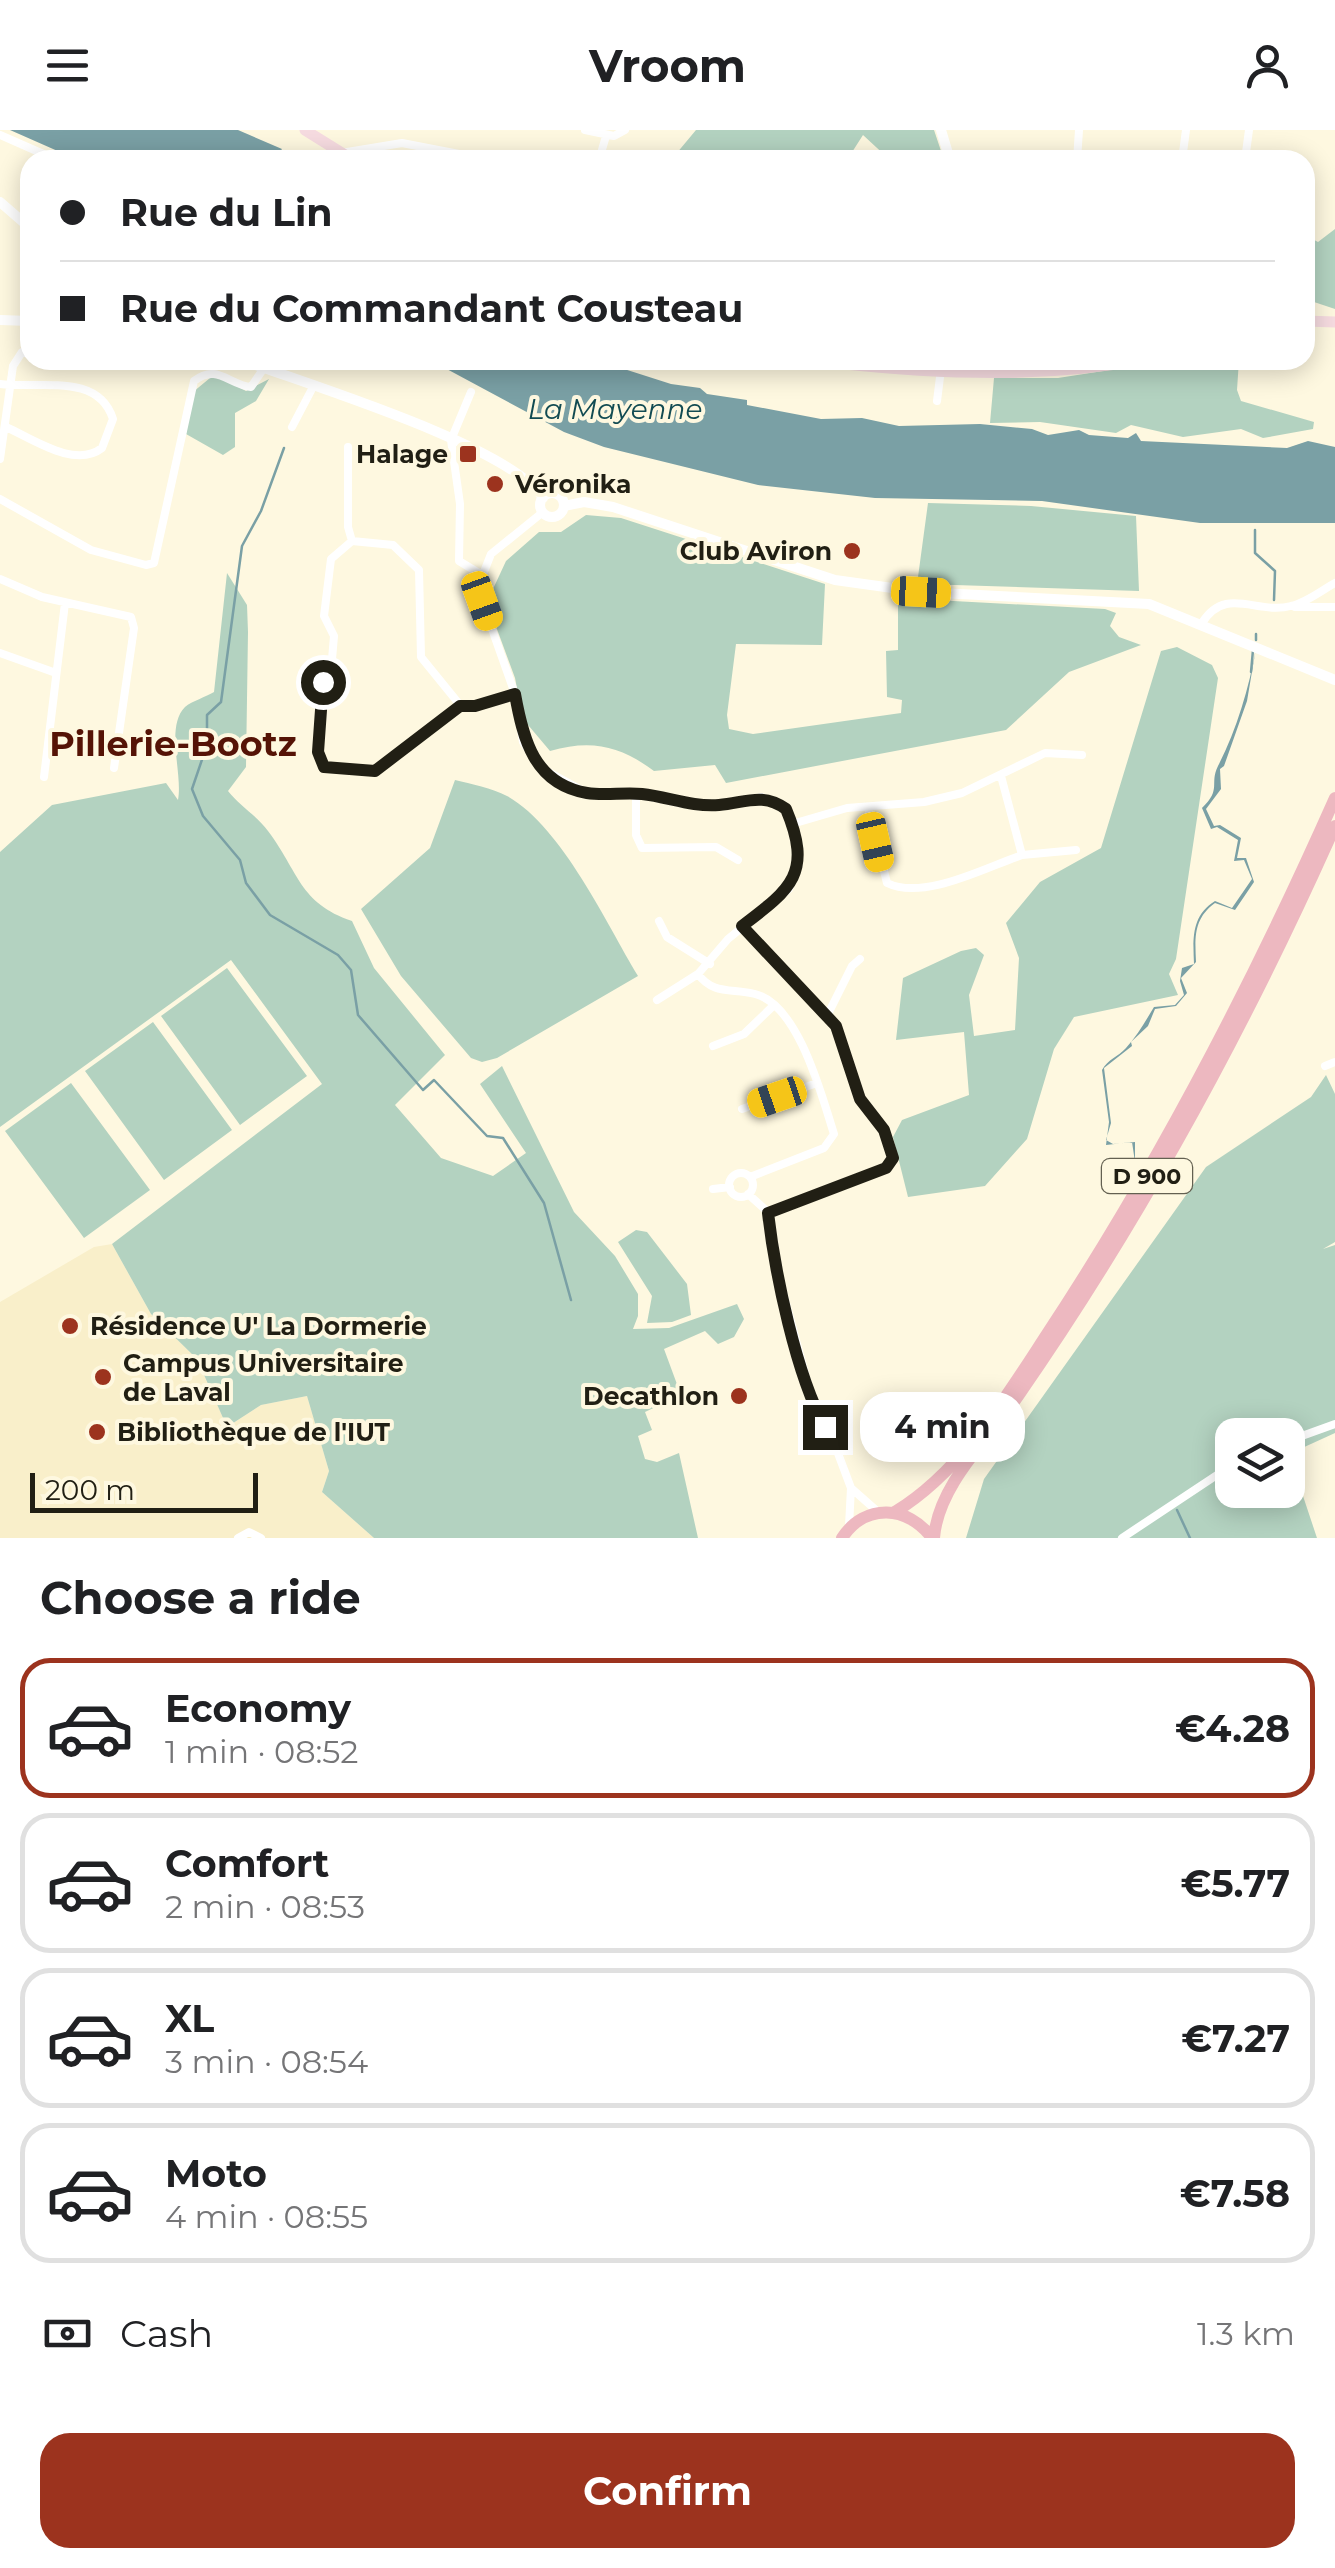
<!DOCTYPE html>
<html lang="en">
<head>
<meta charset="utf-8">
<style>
  :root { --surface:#fff; --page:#f2f2f2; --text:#202124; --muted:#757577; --line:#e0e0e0; --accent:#9c331e }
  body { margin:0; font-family:Montserrat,sans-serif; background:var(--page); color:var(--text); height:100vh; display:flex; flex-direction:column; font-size:38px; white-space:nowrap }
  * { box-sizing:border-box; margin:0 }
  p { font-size:32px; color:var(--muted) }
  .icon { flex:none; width:55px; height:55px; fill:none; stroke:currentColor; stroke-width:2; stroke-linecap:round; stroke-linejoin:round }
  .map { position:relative; height:1408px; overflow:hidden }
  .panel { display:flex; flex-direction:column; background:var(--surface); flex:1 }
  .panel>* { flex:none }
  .guide { position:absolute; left:20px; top:20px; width:1295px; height:220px; border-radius:30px; box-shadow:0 5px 25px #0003; display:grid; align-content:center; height:220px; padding:0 40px; background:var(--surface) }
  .tools { position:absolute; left:1215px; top:1288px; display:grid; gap:20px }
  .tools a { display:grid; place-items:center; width:90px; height:90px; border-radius:20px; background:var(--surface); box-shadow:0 5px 25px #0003; font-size:50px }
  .scale { position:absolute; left:30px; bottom:25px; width:228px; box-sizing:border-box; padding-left:10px; border:5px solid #211f14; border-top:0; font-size:28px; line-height:35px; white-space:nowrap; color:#211f14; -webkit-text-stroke:8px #fef8e0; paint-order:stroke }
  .end { position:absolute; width:45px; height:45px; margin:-22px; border:12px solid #211f14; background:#fff; box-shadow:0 0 0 5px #fff }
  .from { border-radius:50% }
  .bubble { position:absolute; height:70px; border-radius:30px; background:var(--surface); box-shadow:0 5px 25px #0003; font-size:32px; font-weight:700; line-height:70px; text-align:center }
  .car { position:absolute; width:30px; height:60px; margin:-30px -15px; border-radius:12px; box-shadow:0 0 8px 2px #0007; background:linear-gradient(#f5c518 24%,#345 0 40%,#f5c518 0 76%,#345 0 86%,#f5c518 0) }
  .guide b { display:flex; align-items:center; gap:35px; height:95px; font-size:38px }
  .guide b+b { border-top:2px solid var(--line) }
  .guide i { width:25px; height:25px; background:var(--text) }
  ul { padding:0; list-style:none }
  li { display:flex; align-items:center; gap:30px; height:140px; margin:0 20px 15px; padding:0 20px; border:5px solid var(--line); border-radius:30px }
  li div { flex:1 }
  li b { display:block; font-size:38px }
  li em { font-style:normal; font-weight:700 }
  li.on { border-color:var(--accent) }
  li>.icon { width:90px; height:90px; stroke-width:1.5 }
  h2 { padding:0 40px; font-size:45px; line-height:120px }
  .pay { display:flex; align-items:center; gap:25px; height:110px; padding:0 40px; font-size:38px }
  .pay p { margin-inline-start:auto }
  .button { display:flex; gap:20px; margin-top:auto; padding:20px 40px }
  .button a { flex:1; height:115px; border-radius:30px; background:var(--accent); color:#fff; font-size:40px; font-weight:700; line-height:115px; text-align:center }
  header { display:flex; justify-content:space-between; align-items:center; height:130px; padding:0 40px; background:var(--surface); font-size:45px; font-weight:700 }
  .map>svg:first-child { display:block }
</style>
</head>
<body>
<header><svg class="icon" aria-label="menu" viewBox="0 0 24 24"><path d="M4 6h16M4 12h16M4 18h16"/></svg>Vroom<svg class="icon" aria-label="person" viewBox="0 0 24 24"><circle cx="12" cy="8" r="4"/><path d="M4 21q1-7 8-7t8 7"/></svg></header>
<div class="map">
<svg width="1335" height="1408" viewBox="0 0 1335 1408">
  <rect width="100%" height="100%" fill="#fef8e0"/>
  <!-- built -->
  <path fill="#f9efca" d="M112 1114 151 1184 197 1229 227 1297 261 1275 307 1266 329 1341 322 1362 374 1408H0V1172L94 1117Z"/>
  <!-- green -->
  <path fill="#b3d2c0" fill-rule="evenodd" d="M696 0H934L941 21 933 30H890L863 5 847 30H755C729 15 700 30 671 30Z
    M1335 99V179L1305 169V105L1318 112Z
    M1174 230H1239L1237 260 1241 271 1314 292 1313 299 1263 308 1241 299 1183 307 1131 295 1116 303 1040 292 990 293 994 248H1058Z
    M210 248H221L246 261 269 249 256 271 235 283V317L223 325 186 304 193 262Z
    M928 373 1031 376 1136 386 1139 461 923 454 918 447Z
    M586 385 621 388 825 454 822 515 736 514 727 585 729 599 753 604 901 583 902 570 887 567 886 521 898 520V468L1105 479 1116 483 1110 496 1119 507 1141 515 1069 542 1006 600 726 653 715 635 654 641C620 616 592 609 550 621L523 589 515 548 487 472 506 431 539 402H561Z
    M227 443 247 475 248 502 246 637 228 661C240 676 257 686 268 701 299 742 299 773 352 791L374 838 445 925 395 975 441 1028 493 1046 526 1023 480 954 502 936 574 1082 615 1126 638 1164V1186L633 1199 669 1198 737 1174 744 1189 734 1207 718 1214 705 1201 664 1219 681 1265 645 1282 652 1300 638 1306 645 1329 657 1332 679 1323 698 1408H374L322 1362 329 1341 307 1266 261 1275 227 1297 197 1229 151 1184 112 1114 322 954 231 830 0 997V722L52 675 166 653 178 670C183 644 165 597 185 577 192 571 206 567 214 562Z
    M1177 517 1212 535 1218 548 1176 829 1169 844 1178 865 1074 887 1054 919 1027 1009 985 1056 908 1067 893 1007 902 990 969 965 964 902 896 910 903 848 961 821 976 818 984 825 969 865 974 906 1015 900 1019 828 1006 793 1040 752 1101 718 1161 521Z
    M455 650C471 654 492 658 507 666 562 697 606 793 638 846L497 928 482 932 471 928 401 846 361 779 430 718Z
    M227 838 307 946 240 995 161 886Z
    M153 892 232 1000 164 1050 85 941Z
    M1326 945 1335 964V1112L1323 1119 1335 1115V1303L1289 1324 1317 1408H966L984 1349 1206 1037 1311 967ZM1232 1305H1288V1360H1232Z
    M71 953 150 1060 84 1108 5 1001Z
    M636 1100 647 1102 687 1154 691 1185 672 1192 647 1193 652 1166 618 1112Z"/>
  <!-- water -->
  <path fill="#7aa0a5" d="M10 0H238L282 19 274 30H78Z
    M430 230H596L671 254 700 258 707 264 747 270V275L821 289 862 288 899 296 980 294 1032 299 1048 305 1079 300 1089 305 1128 308 1136 303 1141 311 1287 318 1308 311 1335 317V393H1200L1042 371 875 368 758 355 604 317 564 302Z
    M1256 518 1247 571 1224 636 1220 639 1221 659 1206 679 1214 696 1220 695 1241 708 1237 728H1246L1254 752 1235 780 1215 773C1193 789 1195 808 1196 832L1181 848 1187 863 1176 876 1155 879 1148 896 1131 912 1132 916 1104 938 1111 993 1106 1010 1113 1014 1135 1012V1032L1132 1012 1106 1015 1109 992 1102 940C1108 929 1118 927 1126 918 1137 906 1145 892 1154 877L1175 875 1184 865 1180 851 1182 838 1194 834C1193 809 1191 786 1215 771L1232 778 1252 749 1244 730 1234 731 1238 710 1217 697 1211 699 1202 678C1222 659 1209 654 1218 636 1236 601 1249 559 1256 518Z"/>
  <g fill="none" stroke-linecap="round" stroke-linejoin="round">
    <!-- stream -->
    <path stroke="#7aa0a5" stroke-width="2.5" d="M284 318 261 381 242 416 221 572 207 585V615L192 659 203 686 240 730 246 753 270 785 338 825 351 840 358 885 423 960 434 950 487 1006 503 1008 544 1073 571 1170
      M1255 400V423L1275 441 1274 470
      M1256 510V504
      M1251 542 1253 520
      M1177 1380 1190 1408"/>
    <!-- minor -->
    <path stroke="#fff" stroke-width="8" d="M585 0 614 6 625 0
      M0 5 57 30
      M341 23 402 13 490 30
      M599 30 606 6
      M1077 30 1079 0
      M1182 30 1186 0
      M1245 30 1249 0
      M0 254C39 259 98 242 113 289L102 318C75 339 33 309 6 297
      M471 262 451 310 460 374 459 431 482 445
      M937 271 941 239
      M292 297 313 257
      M348 317V397L352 411
      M0 329 13 236 22 222 30 224
      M0 369 91 420 146 435 154 433 194 251C217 233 229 255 251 257L264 238
      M543 382 491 424 480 452 482 471 515 564 523 612 541 638 587 663 629 662 683 674 721 675 762 667 786 679 792 694 798 733 789 759 728 809 698 844 657 870
      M0 449 42 467 131 487 134 498 114 638
      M1295 477H1335
      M1202 493C1226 455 1256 485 1291 476 1306 473 1322 460 1335 453
      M0 523 56 543
      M460 575 421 527 419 440 393 415 352 411 331 429 324 486 334 506 331 541 323 552 318 621 325 637 375 641 460 575 475 576 515 564
      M44 647 65 473
      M636 663V705L642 718 716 717 738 730
      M868 677 887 753C924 771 986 737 1022 725L1001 646
      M792 694 847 678 924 672 962 663 1045 623 1082 625
      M1022 725 1076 720
      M659 791 667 807 710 834
      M742 796 836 895 860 969 884 1000 893 1028 886 1038 769 1083
      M698 844C713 865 732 858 755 864 799 875 822 967 834 1004L824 1018 750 1047
      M828 884 852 836 860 829
      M713 916 744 904 772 877
      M1325 936 1335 932
      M742 979 817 953
      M729 1055a12 12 0 1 1 24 0a12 12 0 1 1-24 0Z
      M713 1059 730 1057
      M748 1064 769 1083 780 1151 814 1277 836 1318 851 1358 849 1396
      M1288 1311 1335 1294
      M851 1358 877 1381
      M238 1408 249 1402 261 1408
      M1122 1408 1232 1335"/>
    <!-- tertiary -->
    <path stroke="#fff" stroke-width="10" d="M941 0 950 30
      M0 72 30 98
      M0 190 30 191
      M242 230C306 254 511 316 543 368
      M540 375a12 12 0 1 1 24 0a12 12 0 1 1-24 0Z
      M564 376 584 372 613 377 835 450 921 462 1149 474 1335 550"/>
    <!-- secondary -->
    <path stroke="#f6dbe0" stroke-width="11" d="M305 0 353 30
      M1305 191 1335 192
      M809 230C919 243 1032 250 1140 230"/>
    <!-- primary -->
    <path stroke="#edb8c0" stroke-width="12" d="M895 1382C961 1342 1006 1267 1047 1204 1160 1033 1252 855 1335 668
      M842 1408C865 1373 908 1375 932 1408
      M934 1408C938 1355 989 1308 1018 1266 1143 1086 1246 896 1335 696"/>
  </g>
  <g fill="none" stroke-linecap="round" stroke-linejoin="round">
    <!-- route -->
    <path stroke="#211f14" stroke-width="12" d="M323 552 318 622 324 637 375 641 460 576H475L515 564C523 609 534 654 587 663 605 666 624 662 642 664 669 667 691 677 719 675 745 673 762 662 786 679 813 743 791 759 742 796L836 896 860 969 884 1000 893 1028 886 1038 768 1083C775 1143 796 1245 825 1297"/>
  </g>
  <!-- markers -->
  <g fill="#9c331e" stroke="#fef8e0" stroke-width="4">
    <rect x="458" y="314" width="20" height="20" rx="5"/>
    <circle cx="495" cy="354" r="10"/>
    <circle cx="852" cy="421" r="10"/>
    <circle cx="70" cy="1196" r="10"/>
    <circle cx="103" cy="1247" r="10"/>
    <circle cx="739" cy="1266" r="10"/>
    <circle cx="97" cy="1302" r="10"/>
  </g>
  <g text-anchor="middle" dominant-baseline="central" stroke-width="8" stroke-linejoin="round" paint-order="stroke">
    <!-- shield labels -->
    <rect fill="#fef8e0" stroke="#636051" stroke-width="2.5" x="1102" y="1029" width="90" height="34" rx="8"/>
    <g font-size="22" font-weight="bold" fill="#211f14">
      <text x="1147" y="1046">D 900</text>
    </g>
    <!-- poi labels -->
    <g font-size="25" font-weight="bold" fill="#211f14" stroke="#fef8e0" text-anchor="start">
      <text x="448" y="324" text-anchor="end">Halage</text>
      <text x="515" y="354">Véronika</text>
      <text x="832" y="421" text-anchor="end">Club Aviron</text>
      <text x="90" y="1196">Résidence U' La Dormerie</text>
      <text x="123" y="1233">Campus Universitaire<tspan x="123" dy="29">de Laval</tspan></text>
      <text x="719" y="1266" text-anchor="end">Decathlon</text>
      <text x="117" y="1302">Bibliothèque de l'IUT</text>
    </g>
    <!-- water labels -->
    <g font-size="28" font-style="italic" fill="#124b52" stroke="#fef8e0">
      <text x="615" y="279">La Mayenne</text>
    </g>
    <!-- district labels -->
    <g font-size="35" font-weight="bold" fill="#551306" stroke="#fef8e0">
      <text x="173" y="613">Pillerie-Bootz</text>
    </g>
  </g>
</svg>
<div class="tools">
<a><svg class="icon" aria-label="layers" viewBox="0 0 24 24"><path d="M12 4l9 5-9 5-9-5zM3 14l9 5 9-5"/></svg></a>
</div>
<div class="scale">200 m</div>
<i class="end from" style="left:323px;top:552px"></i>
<i class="end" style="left:825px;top:1297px"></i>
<div class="bubble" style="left:860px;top:1262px;width:165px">4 min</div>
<i class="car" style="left:921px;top:462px;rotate:93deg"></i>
<i class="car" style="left:482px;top:471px;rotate:160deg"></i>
<i class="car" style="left:875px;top:712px;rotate:167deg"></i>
<i class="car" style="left:777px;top:967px;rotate:251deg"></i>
<div class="guide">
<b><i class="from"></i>Rue du Lin</b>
<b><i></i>Rue du Commandant Cousteau</b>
</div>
</div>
<section class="panel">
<h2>Choose a ride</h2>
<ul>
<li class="on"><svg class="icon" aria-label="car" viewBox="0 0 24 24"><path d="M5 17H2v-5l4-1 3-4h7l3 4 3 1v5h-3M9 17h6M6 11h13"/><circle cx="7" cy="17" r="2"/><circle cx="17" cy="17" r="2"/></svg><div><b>Economy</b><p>1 min · 08:52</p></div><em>€4.28</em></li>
<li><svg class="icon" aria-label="car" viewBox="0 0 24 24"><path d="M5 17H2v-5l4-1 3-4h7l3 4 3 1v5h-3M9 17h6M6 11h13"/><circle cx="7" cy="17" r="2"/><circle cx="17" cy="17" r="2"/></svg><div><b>Comfort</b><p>2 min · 08:53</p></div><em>€5.77</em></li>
<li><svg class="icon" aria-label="car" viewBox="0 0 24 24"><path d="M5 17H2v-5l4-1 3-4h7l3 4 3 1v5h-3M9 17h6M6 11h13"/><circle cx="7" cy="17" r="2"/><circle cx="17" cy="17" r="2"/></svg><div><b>XL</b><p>3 min · 08:54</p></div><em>€7.27</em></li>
<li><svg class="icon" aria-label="car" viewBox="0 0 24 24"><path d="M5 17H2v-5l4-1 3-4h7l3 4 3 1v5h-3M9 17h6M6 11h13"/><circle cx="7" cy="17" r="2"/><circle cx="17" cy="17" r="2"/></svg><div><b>Moto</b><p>4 min · 08:55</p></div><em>€7.58</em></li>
</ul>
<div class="pay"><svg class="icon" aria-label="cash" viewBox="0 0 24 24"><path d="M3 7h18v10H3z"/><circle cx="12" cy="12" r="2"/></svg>Cash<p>1.3 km</p></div>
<div class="button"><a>Confirm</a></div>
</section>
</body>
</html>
